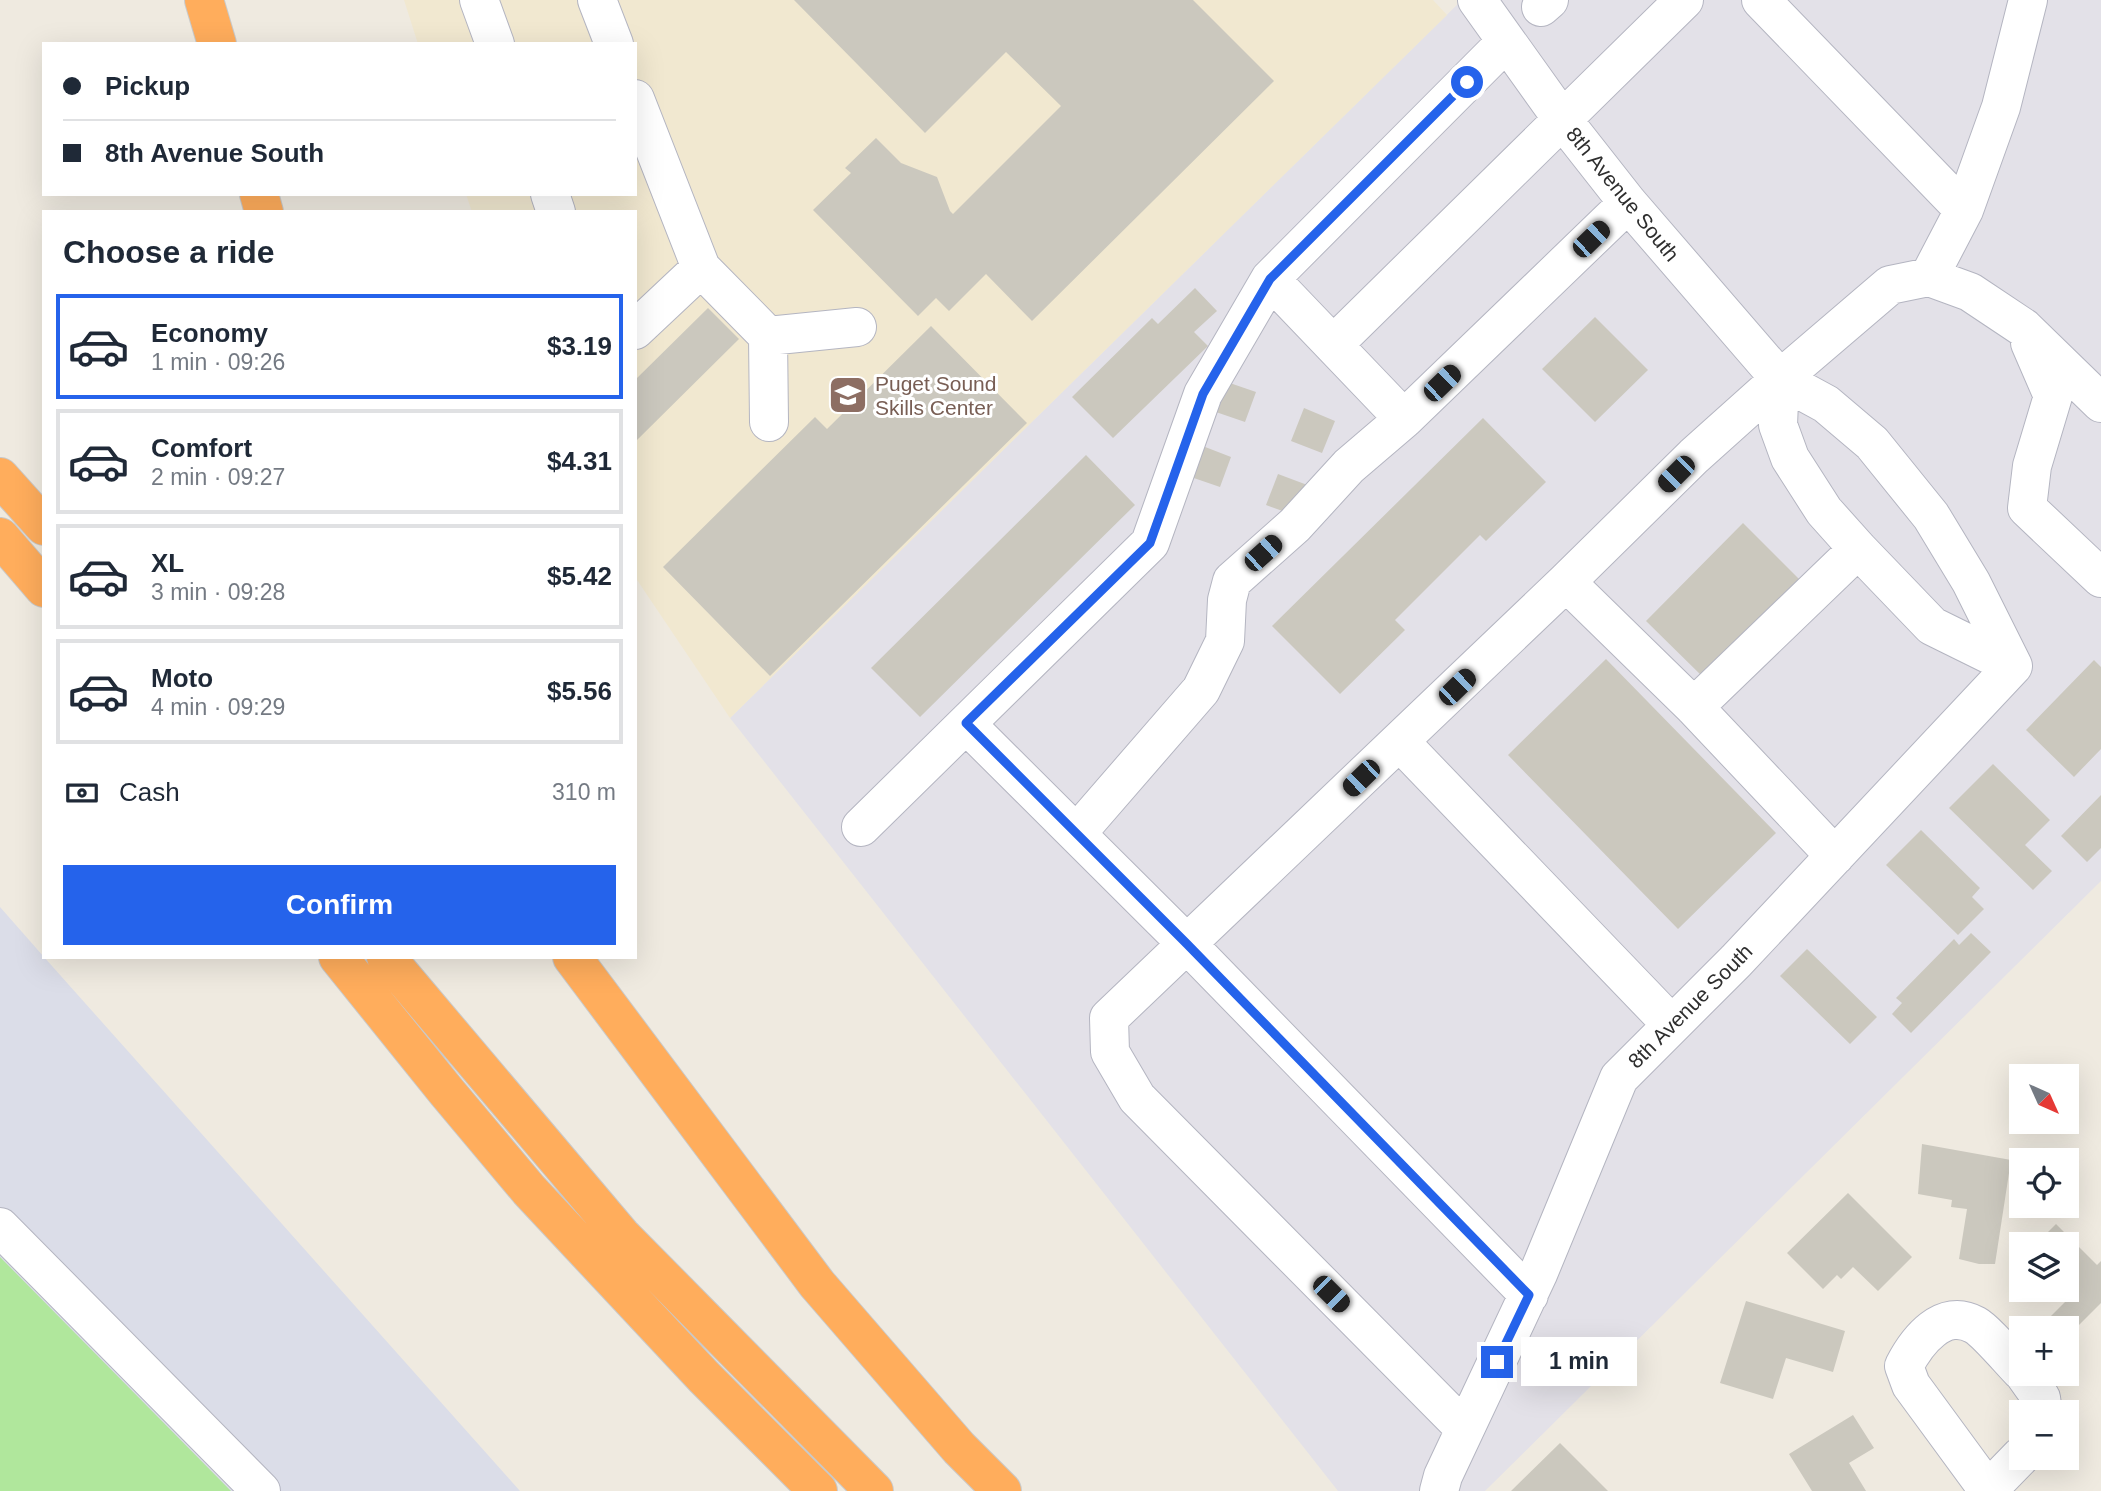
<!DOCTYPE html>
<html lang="en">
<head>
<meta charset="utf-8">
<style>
  :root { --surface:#fff; --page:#f6f6f7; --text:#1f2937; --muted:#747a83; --line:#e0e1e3; --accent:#2563eb }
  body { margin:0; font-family:Helvetica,sans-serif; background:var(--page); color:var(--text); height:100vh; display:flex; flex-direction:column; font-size:26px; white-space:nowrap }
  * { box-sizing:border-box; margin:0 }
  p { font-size:23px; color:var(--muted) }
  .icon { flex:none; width:38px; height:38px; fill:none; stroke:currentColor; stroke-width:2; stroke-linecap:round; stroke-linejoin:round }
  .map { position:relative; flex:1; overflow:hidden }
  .side { position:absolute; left:42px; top:210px; width:595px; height:749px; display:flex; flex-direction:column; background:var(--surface); border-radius:0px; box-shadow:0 7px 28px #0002 }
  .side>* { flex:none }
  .hud { position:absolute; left:42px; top:42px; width:595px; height:154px; border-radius:0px; box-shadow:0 7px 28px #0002; display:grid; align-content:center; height:154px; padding:0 21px; background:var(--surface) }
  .needle { width:46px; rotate:135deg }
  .controls { position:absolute; left:2009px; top:1064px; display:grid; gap:14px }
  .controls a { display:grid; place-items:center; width:70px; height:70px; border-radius:0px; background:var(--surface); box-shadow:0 7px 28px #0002; font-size:35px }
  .end { position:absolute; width:32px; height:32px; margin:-16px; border:9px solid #2563eb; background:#fff; box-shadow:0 0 0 4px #fff }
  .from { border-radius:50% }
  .bubble { position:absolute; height:49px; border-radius:0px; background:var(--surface); box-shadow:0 7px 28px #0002; font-size:23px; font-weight:700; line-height:49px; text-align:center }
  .car { position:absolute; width:21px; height:42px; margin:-21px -10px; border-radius:9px; box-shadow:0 0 5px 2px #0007; background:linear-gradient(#222 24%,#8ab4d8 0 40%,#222 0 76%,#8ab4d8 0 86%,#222 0) }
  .hud b { display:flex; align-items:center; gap:24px; height:66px; font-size:26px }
  .hud b+b { border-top:2px solid var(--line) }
  .hud i { width:18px; height:18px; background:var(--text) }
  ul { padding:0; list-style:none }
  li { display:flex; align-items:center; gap:21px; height:105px; margin:0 14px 10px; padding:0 7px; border:4px solid var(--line); border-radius:0px }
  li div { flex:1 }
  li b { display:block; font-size:26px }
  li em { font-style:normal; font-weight:700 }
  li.on { border-color:var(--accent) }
  li>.icon { width:63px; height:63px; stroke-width:1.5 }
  h2 { padding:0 21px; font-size:32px; line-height:84px }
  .pay { display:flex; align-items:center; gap:18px; height:77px; padding:0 21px; font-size:26px }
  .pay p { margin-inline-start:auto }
  .primary-button { display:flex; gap:14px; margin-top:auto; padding:14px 21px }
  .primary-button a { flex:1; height:80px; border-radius:0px; background:var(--accent); color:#fff; font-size:28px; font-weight:700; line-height:80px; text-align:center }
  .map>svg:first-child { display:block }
</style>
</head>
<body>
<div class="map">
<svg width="2101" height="1491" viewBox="0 0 2101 1491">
  <rect width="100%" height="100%" fill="#efeae0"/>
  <!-- industrial -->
  <path fill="#e3e1e8" d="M1462 0H2101V881L1485 1491H1338L730 718Z"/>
  <!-- education -->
  <path fill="#f1e8d0" d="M404 0H1433L1447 15 730 718 635 577V212H472L466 194H635V44H418Z"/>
  <!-- airport -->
  <path fill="#dbdde8" d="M0 907 44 957 520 1491H0Z"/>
  <!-- green -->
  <path fill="#b0e79c" d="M0 1257 231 1491H0Z"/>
  <!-- building -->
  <path fill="#cbc8be" d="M794 0H1193L1274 81 1032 321 986 274 949 311 936 298 918 316 813 210 851 173 845 168 876 138 901 163 937 177 950 211 953 214 1061 106 1006 52 925 133Z
    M1195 288 1217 311 1194 332 1208 346 1113 438 1072 397 1152 318 1158 324Z
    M708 308 739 339 635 442V380Z
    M1595 317 1648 370 1595 422 1542 369Z
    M931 326 1027 423 770 676 663 567 815 417 827 429Z
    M1224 381 1256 392 1245 422 1213 411Z
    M1304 408 1335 421 1322 453 1291 441Z
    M1483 418 1546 482 1486 541 1480 535 1395 620 1405 630 1340 694 1272 626Z
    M1200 445 1231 457 1220 487 1188 476Z
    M1086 455 1135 505 920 717 871 668Z
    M1278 474 1310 486 1299 517 1266 505Z
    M1743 523 1802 582 1706 680 1646 621Z
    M1606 659 1776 833 1678 929 1508 755Z
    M2094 660 2101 667V749L2074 777 2026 730Z
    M1993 764 2050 820 2025 845 2052 871 2033 890 1949 808Z
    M2101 795V848L2087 862 2061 836Z
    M1921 830 1980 888 1972 897 1984 909 1958 935 1886 865Z
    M1971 933 1991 952 1911 1033 1892 1014 1902 1003 1896 998 1954 939 1959 945Z
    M1807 949 1877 1017 1850 1044 1780 976Z
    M1922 1144 2011 1160 1995 1264H1979L1959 1259 1967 1209 1951 1207 1952 1200 1918 1194Z
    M1848 1193 1912 1257 1878 1291 1853 1267 1841 1279 1837 1275 1823 1289 1787 1253Z
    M2056 1224 2097 1265 2101 1261V1303L2069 1335 2067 1328H2063L2051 1316 2067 1300 2057 1290H2067V1244H2036Z
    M1746 1301 1845 1331 1833 1372 1786 1358 1773 1399 1720 1383Z
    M1853 1415 1874 1448 1849 1463 1866 1491H1812L1789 1454Z
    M1560 1443 1608 1491H1511Z"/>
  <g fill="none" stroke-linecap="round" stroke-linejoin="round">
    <!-- minor casing -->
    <g stroke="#b4b5c1" stroke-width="40">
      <path id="minor" d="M479 0 495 44
        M597 0 614 44
        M1477 0 1562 119 1628 203 1780 379 1826 404 1872 443 1931 516 1971 582 2013 666
        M1761 0 1964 210
        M1541 7 1549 0
        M635 99 701 268 635 330
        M550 194 556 212
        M701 268 768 336 769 422
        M1929 277 1964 210 2001 107 2028 0
        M1270 279 1404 419 1628 203
        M768 336 857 327
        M2030 343 2053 396 2032 466 2027 508 2101 578
        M1333 345 1684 0
        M1780 379 1778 425 1790 458 1824 511 1858 549 1932 626 2013 666
        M1566 582 1694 707 1835 856
        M1694 707 1858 549
        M966 724 1187 944 1529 1295
        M1400 742 1672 1025
        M861 827 1150 543 1203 394 1270 279 1506 42
        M1077 833 1201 690 1225 641 1227 600 1232 581 1295 525 1349 466 1404 419
        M0 1227 261 1491
        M2024 1374 2041 1398 2043 1412
        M1465 1429 1137 1098 1110 1052 1109 1018 1566 582 1694 456 1780 379 1890 285 1929 277 1970 292 2024 328 2101 403
        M1988 1490 1911 1385 1904 1366C1917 1341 1943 1307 1975 1325 1986 1331 2011 1361 2021 1371
        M1439 1491 1443 1476 1538 1274 1619 1078 1736 961 2013 666
        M1987 1491 2021 1456"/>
    </g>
    <!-- highway casing -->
    <g stroke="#c9c9c9" stroke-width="40">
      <path id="highway" d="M204 0 217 44
        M259 194 264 212
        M0 477 44 526
        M0 537 44 588
        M338 957 446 1091 529 1190 704 1377 818 1491
        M386 957 621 1235 874 1491
        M572 957 817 1284 959 1448 1002 1491"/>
    </g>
    <!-- minor -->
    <use href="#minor" stroke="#fff" stroke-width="38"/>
    <!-- highway -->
    <use href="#highway" stroke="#ffad5c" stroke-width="38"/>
  </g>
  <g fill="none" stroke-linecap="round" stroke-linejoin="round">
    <!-- route -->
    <path stroke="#2563eb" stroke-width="9" d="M1467 82 1270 279 1203 394 1150 543 966 723 1187 944 1529 1295 1497 1362"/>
  </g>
  <!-- icons -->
  <defs>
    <g id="school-square" transform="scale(2.0125)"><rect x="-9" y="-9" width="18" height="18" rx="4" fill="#8d6e63" stroke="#fff"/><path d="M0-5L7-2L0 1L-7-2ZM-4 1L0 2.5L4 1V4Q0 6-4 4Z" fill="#fff"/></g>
  </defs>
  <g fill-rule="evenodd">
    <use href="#school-square" x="848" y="395"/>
  </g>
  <g text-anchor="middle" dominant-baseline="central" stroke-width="6" stroke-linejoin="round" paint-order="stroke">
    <!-- street labels -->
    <g font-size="21" fill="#2e2e2e" stroke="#fff">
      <text transform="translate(1623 194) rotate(51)">8th Avenue South</text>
      <text transform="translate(1690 1006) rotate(-45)">8th Avenue South</text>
    </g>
    <!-- education labels -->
    <g font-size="21" fill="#785e54" stroke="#fff" text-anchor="start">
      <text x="875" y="383">Puget Sound<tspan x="875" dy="24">Skills Center</tspan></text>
    </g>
  </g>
</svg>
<div class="controls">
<a><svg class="needle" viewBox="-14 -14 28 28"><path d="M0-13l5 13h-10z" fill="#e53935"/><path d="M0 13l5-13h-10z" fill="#747a83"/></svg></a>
<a><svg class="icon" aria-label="locate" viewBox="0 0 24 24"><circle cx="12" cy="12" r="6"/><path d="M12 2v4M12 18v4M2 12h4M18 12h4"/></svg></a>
<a><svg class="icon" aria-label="layers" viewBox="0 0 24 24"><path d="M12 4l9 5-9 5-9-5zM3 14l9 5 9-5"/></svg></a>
<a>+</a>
<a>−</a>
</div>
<i class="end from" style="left:1467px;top:82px"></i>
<i class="end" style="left:1497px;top:1362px"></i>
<div class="bubble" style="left:1521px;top:1337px;width:116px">1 min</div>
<i class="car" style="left:1591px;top:239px;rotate:46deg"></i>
<i class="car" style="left:1442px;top:383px;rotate:46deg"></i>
<i class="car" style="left:1676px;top:474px;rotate:225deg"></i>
<i class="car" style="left:1263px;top:553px;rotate:48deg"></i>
<i class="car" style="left:1457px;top:687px;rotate:46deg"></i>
<i class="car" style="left:1361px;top:778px;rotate:226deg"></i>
<i class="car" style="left:1331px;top:1294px;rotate:135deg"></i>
<div class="hud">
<b><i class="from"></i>Pickup</b>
<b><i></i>8th Avenue South</b>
</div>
<section class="side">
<h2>Choose a ride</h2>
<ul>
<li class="on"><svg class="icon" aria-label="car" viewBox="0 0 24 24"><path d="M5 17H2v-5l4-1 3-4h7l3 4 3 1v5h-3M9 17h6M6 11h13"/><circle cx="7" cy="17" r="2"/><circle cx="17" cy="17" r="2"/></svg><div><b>Economy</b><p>1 min · 09:26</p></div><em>$3.19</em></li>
<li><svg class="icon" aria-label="car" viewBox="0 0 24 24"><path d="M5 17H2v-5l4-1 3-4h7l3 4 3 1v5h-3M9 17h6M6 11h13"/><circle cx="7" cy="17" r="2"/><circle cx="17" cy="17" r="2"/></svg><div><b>Comfort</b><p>2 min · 09:27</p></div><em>$4.31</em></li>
<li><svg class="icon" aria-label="car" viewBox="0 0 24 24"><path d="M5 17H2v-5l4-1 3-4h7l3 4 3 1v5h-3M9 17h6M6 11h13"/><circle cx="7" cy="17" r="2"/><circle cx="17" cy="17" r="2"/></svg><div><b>XL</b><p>3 min · 09:28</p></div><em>$5.42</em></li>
<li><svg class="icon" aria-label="car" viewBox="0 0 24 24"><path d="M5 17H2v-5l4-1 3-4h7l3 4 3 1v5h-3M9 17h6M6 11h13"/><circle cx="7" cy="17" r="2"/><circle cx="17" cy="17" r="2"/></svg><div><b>Moto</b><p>4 min · 09:29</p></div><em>$5.56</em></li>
</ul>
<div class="pay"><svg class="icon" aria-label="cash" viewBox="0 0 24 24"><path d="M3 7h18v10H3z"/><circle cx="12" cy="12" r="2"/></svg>Cash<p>310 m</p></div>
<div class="primary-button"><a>Confirm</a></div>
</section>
</div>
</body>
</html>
